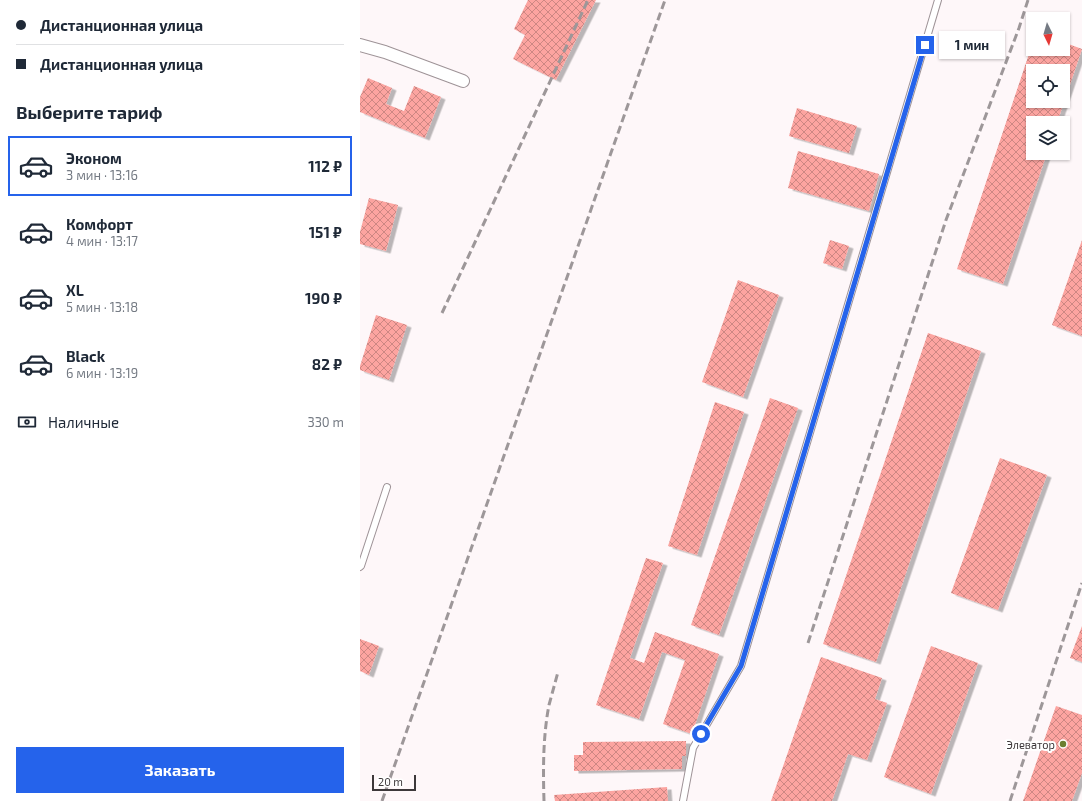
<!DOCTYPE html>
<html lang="ru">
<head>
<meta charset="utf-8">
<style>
  :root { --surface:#fff; --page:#f6f6f7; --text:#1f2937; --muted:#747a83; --line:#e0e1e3; --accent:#2563eb }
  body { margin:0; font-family:"Exo 2",sans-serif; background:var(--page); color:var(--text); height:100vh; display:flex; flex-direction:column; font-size:15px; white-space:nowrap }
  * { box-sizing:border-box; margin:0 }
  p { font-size:13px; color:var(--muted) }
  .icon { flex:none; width:22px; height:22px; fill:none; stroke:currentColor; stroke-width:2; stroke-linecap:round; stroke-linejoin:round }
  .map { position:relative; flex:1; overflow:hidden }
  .drawer { display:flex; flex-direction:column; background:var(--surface); width:360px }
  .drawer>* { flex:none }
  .banner { display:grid; align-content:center; height:88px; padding:0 16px; background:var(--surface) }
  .needle { width:26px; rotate:175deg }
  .controls { position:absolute; left:666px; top:12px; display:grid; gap:8px }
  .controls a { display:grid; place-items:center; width:44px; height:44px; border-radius:0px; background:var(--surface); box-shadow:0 1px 3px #0004; font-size:20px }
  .scale { position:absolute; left:12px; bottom:10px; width:44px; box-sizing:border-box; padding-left:4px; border:2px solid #3d383a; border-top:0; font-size:11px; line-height:14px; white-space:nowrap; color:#3d383a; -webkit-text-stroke:3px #fff; paint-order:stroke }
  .end { position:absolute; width:18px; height:18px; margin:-9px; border:5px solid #2563eb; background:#fff; box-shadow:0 0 0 2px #fff }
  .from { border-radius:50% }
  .bubble { position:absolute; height:28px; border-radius:0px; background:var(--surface); box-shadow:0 1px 3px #0004; font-size:13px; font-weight:700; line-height:28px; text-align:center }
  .banner b { display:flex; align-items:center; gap:14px; height:38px; font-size:15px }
  .banner b+b { border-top:1px solid var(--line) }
  .banner i { width:10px; height:10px; background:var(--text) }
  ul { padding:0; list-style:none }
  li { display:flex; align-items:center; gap:12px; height:60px; margin:0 8px 6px; padding:0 8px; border:2px solid transparent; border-radius:0px }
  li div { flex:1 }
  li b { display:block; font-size:15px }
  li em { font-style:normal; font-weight:700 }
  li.active { border-color:var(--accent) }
  li>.icon { width:36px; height:36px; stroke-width:1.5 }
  h2 { padding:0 16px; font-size:18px; line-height:48px }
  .pay { display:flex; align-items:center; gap:10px; height:44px; padding:0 16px; font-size:15px }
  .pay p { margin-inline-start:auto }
  .button { display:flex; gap:8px; margin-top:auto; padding:8px 16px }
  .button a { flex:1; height:46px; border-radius:0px; background:var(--accent); color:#fff; font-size:16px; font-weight:700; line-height:46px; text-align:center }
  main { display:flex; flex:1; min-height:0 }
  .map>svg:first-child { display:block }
</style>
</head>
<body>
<main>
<section class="drawer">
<div class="banner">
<b><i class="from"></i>Дистанционная улица</b>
<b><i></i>Дистанционная улица</b>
</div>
<h2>Выберите тариф</h2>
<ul>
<li class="active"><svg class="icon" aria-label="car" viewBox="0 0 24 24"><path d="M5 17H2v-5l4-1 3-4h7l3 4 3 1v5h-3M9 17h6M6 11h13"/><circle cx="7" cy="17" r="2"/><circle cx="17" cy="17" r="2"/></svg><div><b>Эконом</b><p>3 мин · 13:16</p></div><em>112 ₽</em></li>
<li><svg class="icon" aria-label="car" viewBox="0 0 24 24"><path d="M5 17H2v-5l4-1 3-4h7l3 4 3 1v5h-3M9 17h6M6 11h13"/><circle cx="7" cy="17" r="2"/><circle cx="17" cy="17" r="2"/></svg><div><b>Комфорт</b><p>4 мин · 13:17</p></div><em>151 ₽</em></li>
<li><svg class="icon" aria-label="car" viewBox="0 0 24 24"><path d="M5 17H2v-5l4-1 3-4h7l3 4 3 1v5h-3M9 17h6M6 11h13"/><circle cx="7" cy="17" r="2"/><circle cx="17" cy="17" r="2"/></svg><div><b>XL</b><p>5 мин · 13:18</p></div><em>190 ₽</em></li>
<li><svg class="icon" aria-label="car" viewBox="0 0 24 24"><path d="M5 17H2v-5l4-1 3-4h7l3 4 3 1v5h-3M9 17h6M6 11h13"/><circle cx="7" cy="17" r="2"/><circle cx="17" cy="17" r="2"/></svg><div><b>Black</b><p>6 мин · 13:19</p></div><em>82 ₽</em></li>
</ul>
<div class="pay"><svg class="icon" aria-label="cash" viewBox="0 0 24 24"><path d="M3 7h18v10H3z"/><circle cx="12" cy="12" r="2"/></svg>Наличные<p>330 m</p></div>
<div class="button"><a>Заказать</a></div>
</section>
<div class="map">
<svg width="722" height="801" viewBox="0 0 722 801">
  <defs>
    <pattern id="building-cross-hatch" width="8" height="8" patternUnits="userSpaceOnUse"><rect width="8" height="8" fill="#fca4a0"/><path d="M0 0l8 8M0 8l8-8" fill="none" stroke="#cd8783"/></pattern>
    <filter id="shadow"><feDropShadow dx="4.5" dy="2.5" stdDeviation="0" flood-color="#0004"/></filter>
  </defs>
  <rect width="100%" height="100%" fill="#fef7f9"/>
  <!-- building -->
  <path fill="url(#building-cross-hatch)" fill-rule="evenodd" filter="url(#shadow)" d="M168 0H236L196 80 153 59 165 35 154 29Z
    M673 42V49H703V42L722 49 697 123H673V153H687L643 284 597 269ZM673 71H703V101H673Z
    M8 78 32 88 26 104 44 111 54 86 81 97 65 138 0 112V97Z
    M437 108 497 126 489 153 429 136Z
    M438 151 519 174 509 211 428 188Z
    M9 198 38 205 26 251 0 244V232Z
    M470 240 489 246 482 269 463 263Z
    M722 240V336L692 325Z
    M378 280 419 295 383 397 342 382Z
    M16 315 47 325 29 380 0 370V366Z
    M568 333 621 351 516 662 463 644Z
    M410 398 438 408 359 635 331 625Z
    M355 402 384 412 337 555 308 546Z
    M640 458 687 475 638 610 591 593Z
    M286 558 303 563 270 658 284 663 295 632 359 654 332 734 303 724 325 660 302 652 279 719 236 705Z
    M722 626V662L710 658Z
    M0 639 19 646 9 675 0 671Z
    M571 646 618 663 571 794 524 777Z
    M461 657 522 678 515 699 527 703 507 760 488 754 472 801H411Z
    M696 706 722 715V773L712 801H663Z
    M326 741V756H322V769L214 771V755H223V742Z
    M307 787 308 801H195L194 795Z"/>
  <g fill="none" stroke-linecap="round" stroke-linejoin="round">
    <!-- service casing -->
    <g stroke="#9e9397" stroke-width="8">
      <path id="service" d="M0 567 1 566 27 487
        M323 801 333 748 381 666 578 0"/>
    </g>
    <!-- minor casing -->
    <g stroke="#9e9397" stroke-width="14">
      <path id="minor" d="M0 45 25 52 103 81"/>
    </g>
    <!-- service -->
    <use href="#service" stroke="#fff" stroke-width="6"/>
    <!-- minor -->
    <use href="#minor" stroke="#fff" stroke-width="12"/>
    <!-- rail -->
    <path stroke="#9d9799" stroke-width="3" stroke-dasharray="8 4" stroke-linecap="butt" d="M82 313 228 0
      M448 643 586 220 659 28 668 0
      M22 801 305 0
      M184 801C183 769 183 736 189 705 192 694 195 683 198 672
      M650 801 722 583"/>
  </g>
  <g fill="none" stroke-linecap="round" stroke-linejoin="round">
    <!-- route -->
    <path stroke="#2563eb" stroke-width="5" d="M341 734 381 666 565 45"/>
  </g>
  <!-- markers -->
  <circle fill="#6c7f2f" stroke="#fff" stroke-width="1.5" cx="703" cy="744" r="4"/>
  <g text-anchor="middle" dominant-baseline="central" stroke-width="4" stroke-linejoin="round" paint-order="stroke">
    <!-- poi labels -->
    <g font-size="11" fill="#3d383a" stroke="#fff" text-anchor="end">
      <text x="695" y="744">Элеватор</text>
    </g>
  </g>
</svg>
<div class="controls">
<a><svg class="needle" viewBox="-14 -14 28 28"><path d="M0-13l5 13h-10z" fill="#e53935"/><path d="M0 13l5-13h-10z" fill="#747a83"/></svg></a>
<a><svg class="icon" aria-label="locate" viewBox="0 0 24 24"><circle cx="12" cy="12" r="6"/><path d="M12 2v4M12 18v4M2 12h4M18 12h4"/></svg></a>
<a><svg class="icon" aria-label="layers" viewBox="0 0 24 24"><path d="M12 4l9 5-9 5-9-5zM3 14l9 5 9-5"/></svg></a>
</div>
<div class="scale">20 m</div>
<i class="end from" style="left:341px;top:734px"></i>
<i class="end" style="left:565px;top:45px"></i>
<div class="bubble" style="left:579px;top:31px;width:66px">1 мин</div>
</div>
</main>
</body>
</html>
